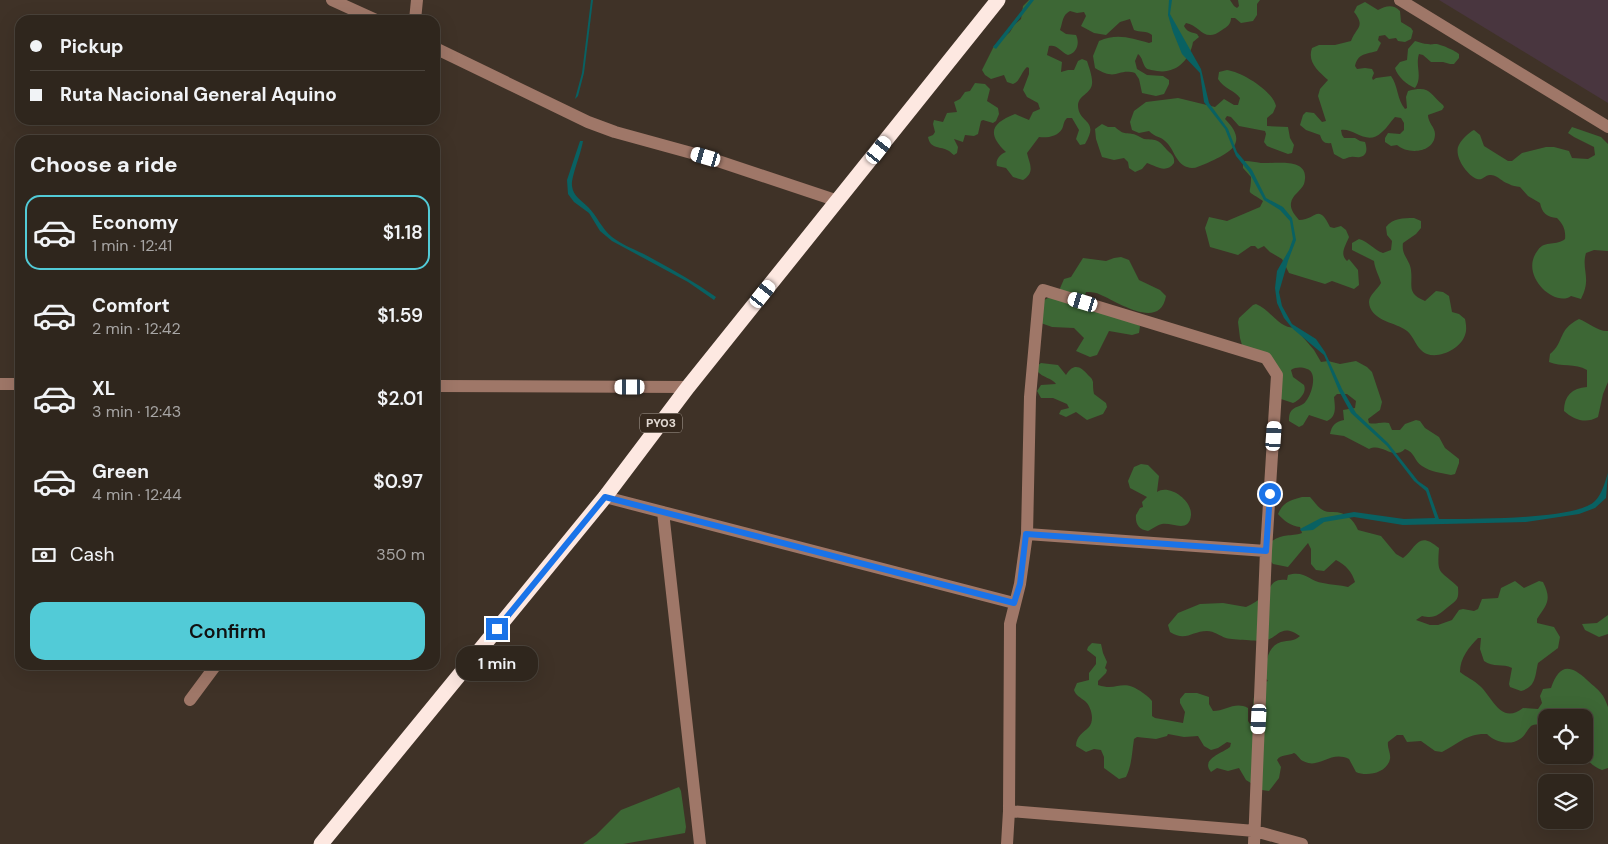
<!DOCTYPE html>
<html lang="en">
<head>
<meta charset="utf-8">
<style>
  :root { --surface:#2f261d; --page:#3b322a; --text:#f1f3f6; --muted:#a7a5a4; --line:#4a433b; --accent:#52cbd7 }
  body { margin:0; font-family:"DM Sans",sans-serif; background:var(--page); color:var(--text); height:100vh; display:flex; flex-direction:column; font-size:19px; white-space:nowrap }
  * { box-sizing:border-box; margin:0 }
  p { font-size:16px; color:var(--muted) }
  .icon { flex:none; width:28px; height:28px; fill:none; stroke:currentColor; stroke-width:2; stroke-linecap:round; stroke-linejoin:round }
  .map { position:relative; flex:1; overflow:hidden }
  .drawer { position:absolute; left:15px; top:135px; width:425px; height:535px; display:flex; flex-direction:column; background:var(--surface); border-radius:15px; box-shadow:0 5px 20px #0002,0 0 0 1px var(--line) }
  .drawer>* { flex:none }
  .top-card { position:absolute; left:15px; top:15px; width:425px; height:110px; border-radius:15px; box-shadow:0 5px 20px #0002,0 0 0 1px var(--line); display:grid; align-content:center; height:110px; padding:0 15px; background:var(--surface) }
  .tools { position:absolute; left:1538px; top:709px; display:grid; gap:10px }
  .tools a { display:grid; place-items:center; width:55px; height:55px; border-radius:10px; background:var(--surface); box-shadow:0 5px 20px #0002,0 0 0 1px var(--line); font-size:25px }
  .end { position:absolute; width:22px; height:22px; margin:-11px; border:6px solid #1a73e8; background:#fff; box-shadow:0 0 0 2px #fff }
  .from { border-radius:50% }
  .bubble { position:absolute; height:35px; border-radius:15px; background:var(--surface); box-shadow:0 5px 20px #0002,0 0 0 1px var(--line); font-size:16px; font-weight:600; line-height:35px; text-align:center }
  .car { position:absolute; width:15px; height:30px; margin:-15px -8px; border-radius:6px; box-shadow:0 0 4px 1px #0007; background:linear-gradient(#fff 24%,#345 0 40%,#fff 0 76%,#345 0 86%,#fff 0) }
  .top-card b { display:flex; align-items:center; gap:18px; height:48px; font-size:19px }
  .top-card b+b { border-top:1px solid var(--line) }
  .top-card i { width:12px; height:12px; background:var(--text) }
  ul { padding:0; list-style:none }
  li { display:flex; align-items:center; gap:15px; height:75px; margin:0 10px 8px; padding:0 5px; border:2px solid transparent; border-radius:15px }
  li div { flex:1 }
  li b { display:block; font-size:19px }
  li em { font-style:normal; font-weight:600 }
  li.active { border-color:var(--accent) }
  li>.icon { width:45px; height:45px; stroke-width:1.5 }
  h2 { padding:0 15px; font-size:22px; line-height:60px }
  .pay { display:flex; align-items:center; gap:12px; height:55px; padding:0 15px; font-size:19px }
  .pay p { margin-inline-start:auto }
  .cta { display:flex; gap:10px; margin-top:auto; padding:10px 15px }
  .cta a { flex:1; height:58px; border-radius:15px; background:var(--accent); color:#111; font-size:20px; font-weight:600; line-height:58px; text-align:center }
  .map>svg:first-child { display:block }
</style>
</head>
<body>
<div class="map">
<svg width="1608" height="844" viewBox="0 0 1608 844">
  <rect width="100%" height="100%" fill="#3f3227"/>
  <!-- industrial -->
  <path fill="#49363f" d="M1439 0H1608V103Z"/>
  <!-- green -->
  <path fill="#3d6735" d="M1029 0H1230L1234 6 1237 8 1239 6 1238 0H1260L1257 4V15L1253 21 1241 23 1235 18H1231C1231 24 1227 27 1222 30 1204 44 1200 25 1186 23L1184 26C1187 32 1191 32 1197 34L1199 37 1193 42C1190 60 1176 74 1157 71 1154 70 1148 70 1146 68 1142 63 1143 58 1138 54L1135 61 1137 69 1147 75 1163 76 1169 80V84L1164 94 1156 96 1142 93 1139 79 1135 73C1117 68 1117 82 1095 68L1093 56 1099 41C1117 33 1131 38 1149 43L1152 42V35C1146 30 1140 33 1134 30L1130 19 1120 22 1106 35 1094 33 1081 26 1086 16 1084 12 1077 13 1070 11C1062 15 1063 22 1060 30L1066 34 1076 35C1080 43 1077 53 1068 55 1061 52 1057 44 1049 46L1047 55 1062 62 1061 72 1068 70H1074L1078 61 1082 59 1087 61C1089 67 1093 78 1092 84 1091 94 1078 95 1078 106 1079 124 1100 119 1085 144L1080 145 1076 139 1079 130 1072 118H1067C1063 122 1064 125 1062 129 1057 137 1047 138 1039 137L1027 153C1029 163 1036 172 1023 180L1013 177 1006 168 997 166C995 160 1000 154 1006 152 986 133 992 123 1015 114L1029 120 1033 112 1040 109 1038 103 1027 97 1023 90 1029 74V68L1027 67C1021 72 1020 82 1013 84L1007 82 1004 75 991 79 985 75 982 70 994 46 1010 32 1014 25 1021 19 1023 6Z
    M1365 2 1378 10C1386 6 1393 4 1400 11L1401 22 1411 28 1413 31 1411 39 1405 42 1398 41 1396 38 1389 39 1385 35 1379 36 1378 40 1381 43 1377 51C1367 54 1358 53 1355 66L1357 69 1365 68 1372 69 1374 73 1372 78 1373 80 1376 78 1391 76C1398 85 1397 100 1405 109L1407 108 1406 97 1408 91C1431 85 1429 94 1443 105L1444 107 1442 110 1428 115C1428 123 1435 127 1435 134 1435 153 1408 155 1397 145L1391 146 1385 142V138L1388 133 1400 134 1404 130V123L1401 118 1395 117C1390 122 1387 128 1382 132 1367 147 1355 128 1341 130L1342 135 1344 138H1355L1360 141 1365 142C1367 148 1368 155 1360 157 1357 158 1354 156 1351 157 1348 157 1346 159 1343 159L1334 154 1331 143C1324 144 1322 141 1320 135L1306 130 1300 125 1303 115 1306 112 1314 113 1322 122 1326 121 1318 96 1320 89 1328 80C1318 71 1307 62 1312 48L1319 45H1335L1351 41C1356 27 1366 27 1354 12L1357 6Z
    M1415 41C1420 42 1423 44 1428 44 1433 45 1430 44 1436 44 1440 44 1456 51 1459 54V58L1454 64H1450L1443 62H1431L1423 55 1419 54C1415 66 1423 77 1415 88 1407 85 1397 76 1395 68L1400 62 1407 60 1408 49Z
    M1227 70C1242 72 1273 91 1276 106L1273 113 1267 118V126L1288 127 1290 138 1294 145 1292 153 1288 154 1267 146 1264 142 1266 134 1265 131 1239 126 1231 117 1227 116 1225 119C1250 144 1229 153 1205 164 1199 166 1194 170 1187 167 1175 163 1174 148 1165 141 1160 136 1156 138 1149 131L1139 133 1132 130 1130 122 1134 111 1146 102 1178 98 1215 107 1224 99 1234 105H1238L1240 98C1234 90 1224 89 1218 79L1219 72Z
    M975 83 985 84 990 89 987 101 998 108 999 114 996 121 993 123 983 120 981 121 978 134 974 136 965 135 963 142 954 139 958 147 957 153 954 155C952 154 950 151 947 150 939 146 930 149 928 137L933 135 935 132 933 124 934 120 943 122 947 113 957 112 954 102 960 99 965 92 970 91Z
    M1102 124 1108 127H1115C1126 137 1126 131 1136 135 1139 136 1141 138 1144 139 1157 140 1158 139 1167 150 1171 154 1175 156 1174 163 1166 174 1156 166 1147 163L1142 169 1135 172 1129 168 1128 162 1124 158 1114 160 1102 157 1096 139 1095 129Z
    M1572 127 1601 137 1608 144V251L1594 250 1586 253C1581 270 1592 278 1581 299L1571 296C1555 308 1518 275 1538 250 1545 240 1557 246 1565 239 1566 230 1563 224 1557 218 1547 217 1542 213 1540 203L1528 196 1520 187C1516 186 1512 186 1509 184 1502 182 1499 176 1491 175 1485 174 1483 181 1477 179 1467 175 1455 158 1458 147 1460 141 1469 132 1474 130L1480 135 1484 146 1508 161H1512L1522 153 1546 147H1554L1569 151 1572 158 1588 159 1595 155 1594 147 1574 137 1568 133Z
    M1245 161C1251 161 1255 162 1261 163 1275 164 1312 156 1304 184 1301 191 1292 195 1291 203 1290 210 1295 215 1299 220 1316 220 1318 202 1330 227L1334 228 1341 226 1346 230 1349 237C1346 245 1339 254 1347 261L1349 259 1358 270 1359 285 1354 289 1332 281 1325 284 1289 273 1282 259 1270 252 1264 246 1258 249 1255 246H1251L1238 255 1210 247 1205 228 1209 217 1227 221 1260 207 1263 201C1244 188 1251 198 1251 177L1243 168V164Z
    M1414 218 1421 221V228L1416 234 1403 243C1401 255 1410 260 1411 270 1413 286 1406 293 1425 301L1436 291 1443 292 1449 296 1452 312 1459 314 1465 319C1466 324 1467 330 1465 335 1461 348 1440 359 1427 354 1415 349 1415 335 1404 329 1393 322 1370 320 1369 302 1369 295 1378 289 1381 283 1379 275 1375 270 1374 261L1352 250V243L1359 239C1369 242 1374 250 1383 253L1391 250 1392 241 1387 235 1386 227C1393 218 1403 218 1414 218Z
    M1121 257 1129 260 1139 280 1160 290 1166 296C1160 331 1118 302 1101 295 1096 292 1091 292 1086 292L1084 299 1140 326 1139 333 1132 335 1109 331 1097 355 1090 357 1076 351 1084 338 1074 328 1052 327 1038 322 1044 300 1058 293 1064 279 1071 277 1083 258 1106 261 1114 258Z
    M1256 304C1271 310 1278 328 1295 328L1314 350 1321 362 1328 361 1340 364 1356 361 1367 367 1372 372 1382 402 1380 410 1368 419 1369 423C1375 425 1382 421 1389 423L1392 430H1400L1405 424 1416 420 1420 421 1425 428 1439 437 1445 448 1459 459V463L1455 474 1451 475C1441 473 1431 472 1422 466 1414 461 1415 452 1405 449 1393 461 1382 442 1369 449L1344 436 1330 434C1332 425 1335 422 1344 420L1343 410 1355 408 1356 401 1347 394H1337L1334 397C1335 407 1337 416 1327 421L1309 415 1303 425 1299 427 1289 421C1289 417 1289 413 1292 410 1296 406 1303 406 1306 401 1312 394 1318 372 1307 369 1301 367 1296 367 1291 370L1293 377 1304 385C1307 392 1300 400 1293 403L1281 399 1270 370 1242 345 1240 338 1238 322 1239 318 1253 305Z
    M1579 319C1589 323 1599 332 1608 331V382L1603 394 1598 417C1586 424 1574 420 1564 411 1564 396 1572 388 1587 387V370C1575 363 1561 367 1549 362L1550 354C1565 342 1557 330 1579 319Z
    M1041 363 1058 365 1066 375C1074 362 1081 367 1088 375 1091 378 1092 378 1093 382 1093 386 1093 390 1094 394L1106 403 1107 407 1103 414 1087 420 1076 412 1066 417 1059 414 1061 410 1069 408 1067 404 1053 398H1041L1037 391 1041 385 1056 384C1052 378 1043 378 1037 371L1038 365Z
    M1141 464 1148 465 1159 476 1157 492C1169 484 1192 500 1191 515 1189 534 1172 522 1162 524 1157 525 1152 529 1148 531 1139 530 1135 524 1136 515L1140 508 1143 507 1142 502 1147 497 1130 488 1128 481 1134 467Z
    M1302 497H1310C1314 501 1317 506 1321 509 1325 512 1329 512 1333 512 1346 512 1353 519 1358 530L1381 536 1396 554 1403 558C1417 547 1418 530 1439 548 1437 576 1439 569 1458 587 1459 600 1457 600 1448 607 1438 615 1435 619 1422 616L1416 620 1430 625H1438L1452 620 1459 610 1463 609 1474 611 1478 609 1482 599 1498 598 1501 588 1515 581 1524 588 1539 581 1543 582C1552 600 1547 604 1537 619V623L1554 627 1560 637 1558 648 1538 663C1535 676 1536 687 1521 691L1510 687 1509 684 1512 668C1503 663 1493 668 1484 661L1480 649 1481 638H1478C1469 647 1460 658 1460 672 1466 677 1474 680 1480 686 1493 698 1501 725 1523 708L1538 709 1542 703 1540 696 1543 689 1551 688C1559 665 1569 663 1587 680 1598 690 1603 692 1608 707V768L1602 770C1577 760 1588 744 1592 724L1582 712 1575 711 1567 717 1546 718V726C1541 725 1536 723 1531 726 1527 730 1525 736 1520 739 1511 746 1494 742 1487 734 1467 733 1458 744 1442 752L1435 751 1421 741 1407 742 1403 735H1397L1388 742C1387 748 1391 753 1390 759 1387 773 1367 777 1356 772L1349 759C1330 750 1319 770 1303 761 1299 759 1298 755 1294 753 1288 756 1281 754 1277 760L1281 767 1279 778 1269 791 1262 790 1246 780 1239 768 1228 771 1217 768 1211 772C1200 759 1223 753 1230 747L1231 743 1227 742 1218 748 1211 750 1204 746 1198 736 1184 737 1168 734 1167 736 1156 739 1137 737 1134 739C1132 752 1132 765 1126 777L1119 779 1104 768V757L1101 750 1094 749 1086 752 1076 746C1076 736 1083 733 1089 727 1095 720 1091 706 1085 701 1080 697 1076 696 1074 690L1077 683 1089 680V673L1096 664V657L1087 650 1088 647 1092 643 1101 644 1103 653 1107 662 1105 668 1107 670 1106 673 1098 681V685C1119 692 1121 677 1143 693 1147 696 1149 697 1152 701V716L1155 718 1183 723 1185 712 1180 703V699L1185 693H1197L1209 697V704L1213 711C1226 711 1235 701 1248 708V721L1250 724H1254C1254 707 1249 687 1268 681L1265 677C1265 665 1267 646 1281 642 1289 640 1293 642 1300 636 1279 621 1278 641 1261 641 1258 641 1228 639 1226 638 1220 636 1214 631 1207 631 1192 631 1186 642 1170 632L1168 625 1178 613 1200 604 1223 603 1246 607C1253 604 1259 600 1264 595 1273 585 1272 578 1287 580L1288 575C1305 570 1309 581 1323 583 1332 585 1340 585 1348 587L1355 582C1352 572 1346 565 1336 560L1324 571 1316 570 1311 564V549L1308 543 1288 567 1273 564 1268 558 1272 541C1284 533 1290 537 1302 533L1300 527C1291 526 1284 521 1278 514 1283 502 1291 500 1302 497Z
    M1608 615V634L1599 637 1585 630 1582 624 1597 623Z
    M679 787 681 791 686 827 685 833 623 844H583L596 835 621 810Z"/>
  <!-- water -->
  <path fill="#096162" d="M591 0H593L584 73 578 96 575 99 582 73Z
    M1030 0H1034L996 49 993 47Z
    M1169 0H1172L1170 14 1201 69 1209 103 1228 129 1237 152 1252 170 1266 198 1283 207 1292 218 1296 240 1288 261 1279 292 1282 306 1292 324 1316 339 1325 352 1342 389 1356 413 1388 443 1418 481 1428 488 1439 519C1468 519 1577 520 1595 501 1602 494 1605 482 1608 473L1606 498 1595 508 1579 514 1526 522 1403 525 1354 517 1324 522 1313 530 1301 531 1300 529 1321 518 1354 512 1404 519 1435 518 1426 491 1414 481 1387 446 1351 413 1339 391 1324 355 1293 329 1284 318 1277 303 1275 288 1277 271 1289 250 1293 239 1290 221 1280 210 1264 200 1249 172 1236 156 1225 129 1204 102 1200 73 1182 54 1173 32 1168 15Z
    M580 141H583C581 154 571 177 572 186 573 196 582 201 588 207 597 216 602 229 612 237 625 247 640 251 653 259 675 271 696 283 716 297L714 300 688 282 612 241 600 231 589 213 574 202 568 194 567 180Z"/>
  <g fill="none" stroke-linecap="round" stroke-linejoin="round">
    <!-- minor -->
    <path stroke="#9f7768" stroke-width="12" d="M332 0 376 20
      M1400 0 1608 127
      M415 20 417 0
      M435 48 588 122 615 132 706 157 838 201
      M0 384H20
      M435 386 688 387
      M605 497 1014 603
      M663 512 700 844
      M1027 534 1266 551
      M190 700 216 665
      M1009 811 1255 831 1302 844
      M1007 844 1009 811 1010 624 1020 584 1027 534 1030 397 1039 297 1043 290 1266 358 1277 375 1266 551 1254 844"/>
    <!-- highway -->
    <path stroke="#fde8e1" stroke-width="15" d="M321 844 605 497 688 387 998 0"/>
  </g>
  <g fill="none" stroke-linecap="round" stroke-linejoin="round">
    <!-- route -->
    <path stroke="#1a73e8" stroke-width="6" d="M497 629 605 497 1014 603 1020 584 1026 534 1266 551 1270 494"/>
  </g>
  <g text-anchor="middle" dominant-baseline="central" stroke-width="4" stroke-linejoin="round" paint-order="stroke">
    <!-- shield labels -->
    <rect fill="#35281d" stroke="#ada39b" stroke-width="1" x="640" y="413.5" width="42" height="19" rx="4"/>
    <g font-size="12" font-weight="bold" fill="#e1d8d1">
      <text x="661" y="423">PY03</text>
    </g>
  </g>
</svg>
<div class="tools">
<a><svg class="icon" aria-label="locate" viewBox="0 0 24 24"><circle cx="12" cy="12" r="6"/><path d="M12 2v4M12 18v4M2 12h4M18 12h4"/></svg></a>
<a><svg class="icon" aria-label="layers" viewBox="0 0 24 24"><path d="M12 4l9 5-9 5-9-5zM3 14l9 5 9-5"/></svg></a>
</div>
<i class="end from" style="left:1270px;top:494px"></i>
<i class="end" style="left:497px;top:629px"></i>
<div class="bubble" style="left:456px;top:646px;width:82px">1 min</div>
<i class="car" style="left:879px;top:150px;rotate:38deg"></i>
<i class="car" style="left:706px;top:157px;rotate:286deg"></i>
<i class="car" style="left:763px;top:294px;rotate:39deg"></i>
<i class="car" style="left:1083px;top:302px;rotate:287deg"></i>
<i class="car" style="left:630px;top:387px;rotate:270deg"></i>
<i class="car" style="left:1274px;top:436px;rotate:4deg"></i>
<i class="car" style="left:1259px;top:719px;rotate:183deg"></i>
<div class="top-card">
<b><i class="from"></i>Pickup</b>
<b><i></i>Ruta Nacional General Aquino</b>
</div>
<section class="drawer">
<h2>Choose a ride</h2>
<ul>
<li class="active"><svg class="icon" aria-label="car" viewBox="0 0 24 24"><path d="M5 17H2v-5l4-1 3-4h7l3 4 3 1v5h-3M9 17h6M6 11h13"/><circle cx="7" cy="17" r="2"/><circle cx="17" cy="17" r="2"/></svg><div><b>Economy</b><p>1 min · 12:41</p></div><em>$1.18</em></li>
<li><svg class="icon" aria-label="car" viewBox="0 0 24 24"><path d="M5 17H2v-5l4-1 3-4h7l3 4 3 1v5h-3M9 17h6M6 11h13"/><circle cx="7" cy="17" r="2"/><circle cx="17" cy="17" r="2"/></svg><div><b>Comfort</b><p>2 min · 12:42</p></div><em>$1.59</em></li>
<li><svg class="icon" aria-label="car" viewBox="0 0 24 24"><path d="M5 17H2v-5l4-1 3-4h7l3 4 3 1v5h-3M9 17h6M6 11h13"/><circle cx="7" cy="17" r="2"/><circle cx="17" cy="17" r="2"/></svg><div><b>XL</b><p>3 min · 12:43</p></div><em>$2.01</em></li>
<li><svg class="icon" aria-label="car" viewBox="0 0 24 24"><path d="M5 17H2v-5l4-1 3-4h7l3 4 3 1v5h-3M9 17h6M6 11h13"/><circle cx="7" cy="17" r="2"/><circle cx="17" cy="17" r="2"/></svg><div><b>Green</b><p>4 min · 12:44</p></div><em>$0.97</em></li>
</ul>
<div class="pay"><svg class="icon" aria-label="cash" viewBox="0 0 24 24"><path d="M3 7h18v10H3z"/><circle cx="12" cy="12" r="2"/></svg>Cash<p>350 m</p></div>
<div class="cta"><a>Confirm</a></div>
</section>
</div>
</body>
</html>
